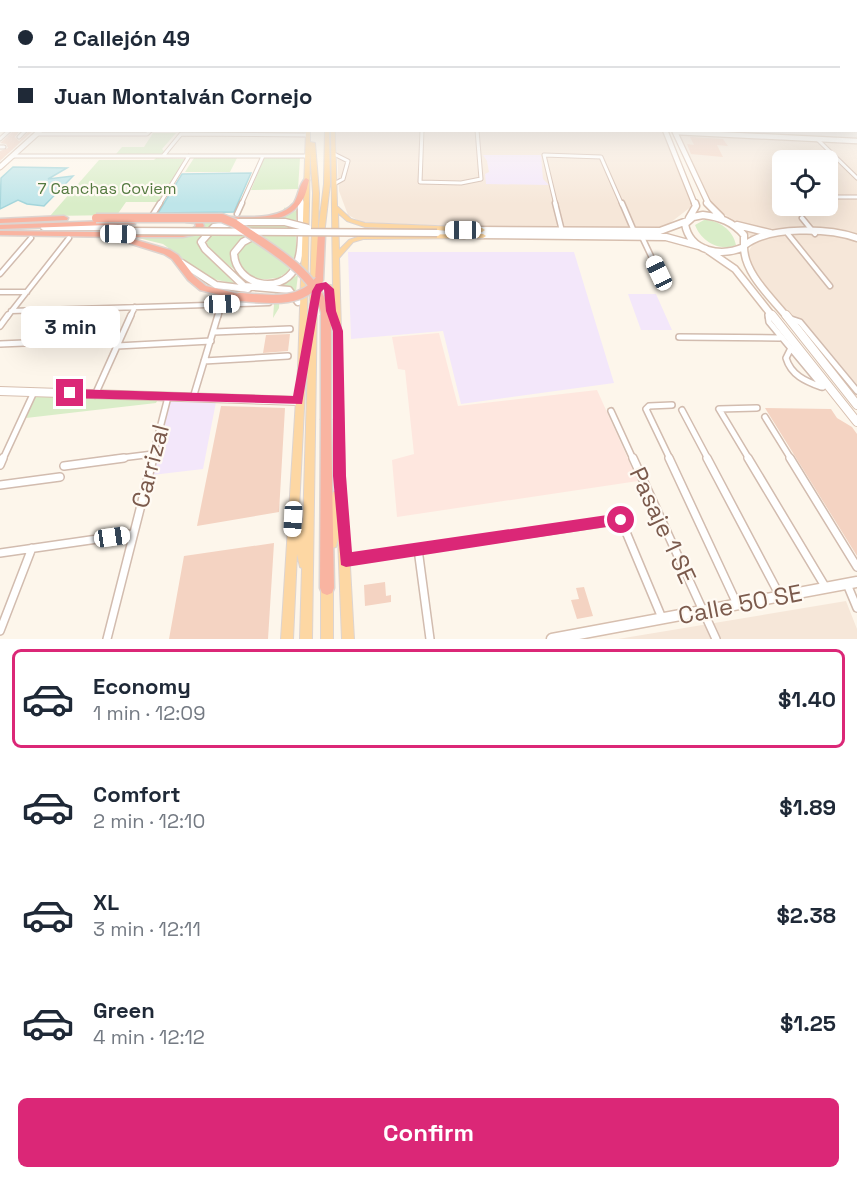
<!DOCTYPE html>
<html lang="en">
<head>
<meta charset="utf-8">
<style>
  :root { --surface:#fff; --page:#f6f6f7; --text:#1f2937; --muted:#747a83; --line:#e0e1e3; --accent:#db2777 }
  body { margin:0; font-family:"Space Grotesk",sans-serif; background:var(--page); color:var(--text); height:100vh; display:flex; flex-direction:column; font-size:22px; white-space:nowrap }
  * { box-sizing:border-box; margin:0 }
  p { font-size:20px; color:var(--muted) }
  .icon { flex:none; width:33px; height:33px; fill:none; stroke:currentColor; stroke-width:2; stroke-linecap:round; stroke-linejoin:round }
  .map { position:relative; height:639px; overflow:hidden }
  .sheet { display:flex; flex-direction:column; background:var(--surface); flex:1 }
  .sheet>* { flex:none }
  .hud { position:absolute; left:0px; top:0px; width:858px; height:132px; box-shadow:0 6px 24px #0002; display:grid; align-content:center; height:132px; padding:0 18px; background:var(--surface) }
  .fabs { position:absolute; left:772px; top:150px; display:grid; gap:12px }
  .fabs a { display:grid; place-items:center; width:66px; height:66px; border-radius:9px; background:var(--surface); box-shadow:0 6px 24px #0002; font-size:30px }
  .end { position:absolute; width:27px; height:27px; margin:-14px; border:8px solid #db2777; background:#fff; box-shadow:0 0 0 3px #fff }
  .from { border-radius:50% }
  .bubble { position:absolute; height:42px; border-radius:9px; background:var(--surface); box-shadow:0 6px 24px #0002; font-size:20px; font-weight:600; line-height:42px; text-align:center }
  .car { position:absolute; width:18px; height:36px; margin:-18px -9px; border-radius:8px; box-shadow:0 0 4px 2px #0007; background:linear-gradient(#fff 24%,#345 0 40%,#fff 0 76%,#345 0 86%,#fff 0) }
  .hud b { display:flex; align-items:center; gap:21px; height:57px; font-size:22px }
  .hud b+b { border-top:2px solid var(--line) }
  .hud i { width:15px; height:15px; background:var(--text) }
  ul { padding:10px 0 0; list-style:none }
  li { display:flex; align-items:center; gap:18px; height:99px; margin:0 12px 9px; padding:0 6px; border:3px solid transparent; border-radius:9px }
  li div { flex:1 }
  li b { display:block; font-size:22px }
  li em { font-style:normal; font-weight:600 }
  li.active { border-color:var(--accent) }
  li>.icon { width:54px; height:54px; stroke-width:1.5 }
  .action { display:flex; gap:12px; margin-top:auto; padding:12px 18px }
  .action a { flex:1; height:69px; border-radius:9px; background:var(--accent); color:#fff; font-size:24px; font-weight:600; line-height:69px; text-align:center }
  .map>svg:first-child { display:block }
</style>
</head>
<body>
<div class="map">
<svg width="857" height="639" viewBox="0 0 857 639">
  <rect width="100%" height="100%" fill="#fdf6eb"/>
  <!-- residential -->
  <path fill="#f6e7d9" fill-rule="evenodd" d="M336 131H662L692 206 670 223 657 228 471 227 361 222 348 215 339 191Z
    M678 134 857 142V398L752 268 746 257 754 241 741 224 713 208ZM783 160H828V206H783Z
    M846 601 857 629V639H618Z"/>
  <!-- commercial -->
  <path fill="#fee7df" d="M439 333 458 406 597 390 638 481 397 517 392 460 414 454 405 370 398 369 392 337Z"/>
  <!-- industrial -->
  <path fill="#efe9e4" d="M857 115V139L702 131 856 130Z"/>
  <!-- education -->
  <path fill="#f3e7fa" d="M483 155H541L543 179 549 185 486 184 485 174 489 172 487 161Z
    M348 252H574L614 383 461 404 443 331 351 339Z
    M628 294H656L672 330H641Z
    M169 401 216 402 203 469 152 475Z"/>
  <!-- green -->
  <path fill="#d9edc8" d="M153 133H176L162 149 164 151 162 155 116 154 122 147H144Z
    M156 158 186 159 158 202H126L117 215 50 216 99 160H154Z
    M194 158H237L230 172H185Z
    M264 158H300L298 189 251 190Z
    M285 207 287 215 297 210 296 222 286 219 285 224 295 227C297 244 298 268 281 276V284L298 275 296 291 280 286 279 308 273 318 276 278C251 283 233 271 216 254 211 249 206 246 206 238 211 235 216 229 222 226 240 217 275 230 285 207Z
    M202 220 223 221 202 235 201 248 235 284 209 278 163 244 130 236 185 237 202 228Z
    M704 220C719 220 733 230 736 245 719 252 701 241 695 225Z
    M35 395 157 401 156 403 26 418Z"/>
  <!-- water -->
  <path fill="#bee5e9" stroke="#a3d5db" stroke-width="1.5" d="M13 167 67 168 48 179 73 176 44 206 27 204 18 200 0 209 1 178Z
    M251 173 234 212 158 213 182 174Z"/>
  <!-- building -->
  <path fill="#f4d3c2" d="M14 130H20L15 137 19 141 30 130H34L0 161V151L8 148 6 144 0 143Z
    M690 137 723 139 728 146 717 145 723 157 691 154 687 144 694 145Z
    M290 334 288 351 263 353 266 335Z
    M221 406 285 408 279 512 197 526Z
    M765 408 831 409 837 418 852 427 857 434V556Z
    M274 543 268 639H169L184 556Z
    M385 582 386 596 391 595V602L365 606 364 585Z
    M584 587 593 616 577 619 571 600 579 599 576 588Z"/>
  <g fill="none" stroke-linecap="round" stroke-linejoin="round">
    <!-- street-far3 casing -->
    <g stroke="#d2bcaf" stroke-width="5">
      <path id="street-far3" d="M422 130 420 182 461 183 481 179 477 130
        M37 134H147L151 130
        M19 137 26 130
        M0 139 10 130
        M817 139 857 178
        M0 147H4
        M334 154 348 161 343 179 334 184
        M12 156H306
        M163 156 181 134 308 135
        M828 197H857
        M159 205 189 156
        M241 205 263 156
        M556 205 544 155 601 157 622 205"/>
    </g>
    <!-- street-far2 casing -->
    <g stroke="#d2bcaf" stroke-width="7">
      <path id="street-far2" d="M555 203 562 231
        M622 203 634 231
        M237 214 242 203
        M802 218 815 234
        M150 219 160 203
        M788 234 830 286
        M642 237 659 273
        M0 274 31 238
        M0 292H27
        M11 311 269 303
        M7 317 69 238
        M130 317 135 307
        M218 317 222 304
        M768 317 770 312"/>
    </g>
    <!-- street-far1 casing -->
    <g stroke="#d2bcaf" stroke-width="8">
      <path id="street-far1" d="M768 315 769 322 823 387
        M791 319 800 322 857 391
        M0 326 8 315
        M214 332 290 329
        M679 337 780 338
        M0 344 120 339
        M117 346 211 341
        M790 350 786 358C791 375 805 381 821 387
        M204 361 288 356
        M95 395 131 315
        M193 398 218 315
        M682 410 708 459
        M611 411 633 459
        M765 417 791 459
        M3 459 34 392
        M113 459 153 454
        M152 459 168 397
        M670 459 646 409 649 406 672 405
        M749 459 719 409 757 408"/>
    </g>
    <!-- street casing -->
    <g stroke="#d2bcaf" stroke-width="10">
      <path id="street" d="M633 458 716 639
        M669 458 737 604
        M707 458 780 596
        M748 458 826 588
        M790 458 857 567
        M0 465 3 458
        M64 466 124 458
        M0 485 60 477
        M418 549 430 639
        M0 553 132 534
        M346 560 621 520 662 618
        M847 584 857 608
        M0 631 32 548
        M107 639 153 458"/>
    </g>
    <!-- secondary-far3 casing -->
    <g stroke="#d7bfaf" stroke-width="7">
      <path id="secondary-far3" d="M665 130 695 205
        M674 130 709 205
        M675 132 857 141
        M0 167 41 130
        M300 205 301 196"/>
    </g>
    <!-- secondary-far2 casing -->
    <g stroke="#d7bfaf" stroke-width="9">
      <path id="secondary-far2" d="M707 203 721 217
        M703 215C720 217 733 222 744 235V247C721 257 690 252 685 224L693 217Z
        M689 218 696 206 695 203
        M233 223 214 227 201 242 205 249 244 286 289 290 298 302
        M737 225 770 233
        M44 227H126
        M476 230 660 231 687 221
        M437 233 464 235
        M256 235 243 242 234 253C235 285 280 296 295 268 304 250 300 223 301 203
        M478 235 666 237 699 246
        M745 245C769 226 829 228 857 238
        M744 247C744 273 771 297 787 317
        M706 249 735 269 773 317
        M182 263 216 285 248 289"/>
    </g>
    <!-- secondary-far1 casing -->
    <g stroke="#d7bfaf" stroke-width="10">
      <path id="secondary-far1" d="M772 315 857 422
        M786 315 857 405
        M0 391 299 401"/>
    </g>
    <!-- secondary casing -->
    <g stroke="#d7bfaf" stroke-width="13">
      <path id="secondary" d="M552 639 857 582"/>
    </g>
    <!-- primary casing -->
    <g stroke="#ddd4d0" stroke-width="2">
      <path id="primary" d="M306 130H310V142L315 143 319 193 318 232 324 184 325 130H329L330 184 324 235 321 237 318 236 317 284H320L331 285 333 289 331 130H335L337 206 351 219 365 223 482 228 485 230 482 232 365 227 347 221 338 213 339 250 349 240 363 235 483 234 486 236 483 238 363 239 353 242 339 258 345 476 354 639H342L338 538 336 547 332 548 328 547 327 543 332 496 333 492H336L333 326 327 311 326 289H322L317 296 312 639H300L302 568 300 567 297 554 293 639H281L298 368ZM310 151 313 193 303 526 299 509 306 368Z
        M327 579 331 581 333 585V639H321V585L323 581Z"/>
    </g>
    <!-- highway casing -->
    <g stroke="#ddd4d0" stroke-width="3">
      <path id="highway" d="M306 178 309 180C307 187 306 196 301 202 285 227 246 221 221 221L217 219 221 217C243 216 278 222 294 203 299 195 299 183 306 178Z
        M64 216 68 218 67 220 0 223V219Z
        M186 218 201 219 204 226 197 234 183 237H126L170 250 178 255 194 276 206 286 243 295 244 297 243 299 240 300 200 290 188 280 172 259 164 254 119 240V237L0 235V231H2L183 233 191 230 196 226 195 223 186 222Z
        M132 220H135V224L0 229V225Z
        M318 233H324L325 235 323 280 319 283 315 280Z
        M326 415 330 417 331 420 334 588 332 593 327 595 322 593 320 588 321 420 322 417Z"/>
    </g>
    <!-- street-far3 -->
    <use href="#street-far3" stroke="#fff" stroke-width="3"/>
    <!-- street-far2 -->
    <use href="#street-far2" stroke="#fff" stroke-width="4"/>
    <!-- street-far1 -->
    <use href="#street-far1" stroke="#fff" stroke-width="5"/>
    <!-- street -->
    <use href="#street" stroke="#fff" stroke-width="7"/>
    <!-- secondary-far3 -->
    <use href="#secondary-far3" stroke="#fff" stroke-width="4.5"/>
    <!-- secondary-far2 -->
    <use href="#secondary-far2" stroke="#fff" stroke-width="6"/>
    <!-- secondary-far1 -->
    <use href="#secondary-far1" stroke="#fff" stroke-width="8"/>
    <!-- secondary -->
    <use href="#secondary" stroke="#fff" stroke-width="10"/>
    <!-- primary -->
    <use href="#primary" fill="#fdd7a3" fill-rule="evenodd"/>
    <!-- highway -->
    <use href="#highway" fill="#f9b4a1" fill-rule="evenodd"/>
    <!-- secondary-bridge casing -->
    <g stroke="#d7bfaf" stroke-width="9" stroke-linecap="butt">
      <path id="secondary-bridge" d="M239 222H285L308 228
        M123 231 437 233"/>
    </g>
    <!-- highway-bridge-far1 casing -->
    <g stroke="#ddd4d0" stroke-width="11" stroke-linecap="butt">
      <path id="highway-bridge-far1" d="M96 218H222L234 223C267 247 320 272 326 317
        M240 297C268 299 300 305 319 280"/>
    </g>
    <!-- highway-bridge casing -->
    <g stroke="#ddd4d0" stroke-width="13" stroke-linecap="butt">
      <path id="highway-bridge" d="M326 315V420"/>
    </g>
    <!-- secondary-bridge -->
    <use href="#secondary-bridge" stroke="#fff" stroke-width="6"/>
    <!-- highway-bridge-far1 -->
    <use href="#highway-bridge-far1" stroke="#f9b4a1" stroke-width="8"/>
    <!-- highway-bridge -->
    <use href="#highway-bridge" stroke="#f9b4a1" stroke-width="10"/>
  </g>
  <!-- sky -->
  <linearGradient id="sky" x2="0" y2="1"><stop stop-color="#97c8e8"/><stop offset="0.56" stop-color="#fefbf6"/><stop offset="1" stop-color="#fefbf6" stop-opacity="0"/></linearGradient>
  <rect width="857" height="204" fill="url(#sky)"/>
  <!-- route -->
  <path fill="#db2777" d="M326 282 334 289 336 311 343 331 346 476 352 552 621 513 626 515V524L346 567 341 565 333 476V331L326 311 324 289 321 292 302 404 70 398 64 393 70 389 293 396 312 291 316 284Z"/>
  <g text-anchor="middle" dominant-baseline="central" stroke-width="4.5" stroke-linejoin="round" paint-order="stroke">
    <!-- far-park labels -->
    <g font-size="16" fill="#547a40" stroke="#fffaf3">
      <text x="107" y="188">7 Canchas Coviem</text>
    </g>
    <!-- near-street labels -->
    <g font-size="24" fill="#7b5a4c" stroke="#fffaf3">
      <text transform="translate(150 466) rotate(-75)">Carrizal</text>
      <text transform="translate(663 525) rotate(65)">Pasaje 1 SE</text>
      <text transform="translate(740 604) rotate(-11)">Calle 50 SE</text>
    </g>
  </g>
</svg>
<div class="fabs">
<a><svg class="icon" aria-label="locate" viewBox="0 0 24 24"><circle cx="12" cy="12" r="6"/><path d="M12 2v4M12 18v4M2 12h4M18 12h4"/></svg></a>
</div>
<i class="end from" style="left:621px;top:520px"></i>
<i class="end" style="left:70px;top:393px"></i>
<div class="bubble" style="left:21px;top:306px;width:99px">3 min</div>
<i class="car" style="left:463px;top:230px;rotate:270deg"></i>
<i class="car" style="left:118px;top:234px;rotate:91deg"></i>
<i class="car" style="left:659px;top:273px;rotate:335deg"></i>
<i class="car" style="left:222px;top:304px;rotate:88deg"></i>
<i class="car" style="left:293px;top:519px;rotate:183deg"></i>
<i class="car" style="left:112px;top:537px;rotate:82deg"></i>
<div class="hud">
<b><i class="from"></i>2 Callejón 49</b>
<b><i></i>Juan Montalván Cornejo</b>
</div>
</div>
<section class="sheet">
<ul>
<li class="active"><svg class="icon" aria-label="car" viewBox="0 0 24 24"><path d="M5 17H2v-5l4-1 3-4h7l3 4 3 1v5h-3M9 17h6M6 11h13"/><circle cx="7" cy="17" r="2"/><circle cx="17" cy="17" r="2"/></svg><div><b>Economy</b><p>1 min · 12:09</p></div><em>$1.40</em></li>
<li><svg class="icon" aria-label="car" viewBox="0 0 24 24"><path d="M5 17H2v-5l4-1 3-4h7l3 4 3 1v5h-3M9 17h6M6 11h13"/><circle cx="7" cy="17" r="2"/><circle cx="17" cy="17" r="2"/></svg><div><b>Comfort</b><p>2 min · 12:10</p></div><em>$1.89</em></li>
<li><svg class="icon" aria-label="car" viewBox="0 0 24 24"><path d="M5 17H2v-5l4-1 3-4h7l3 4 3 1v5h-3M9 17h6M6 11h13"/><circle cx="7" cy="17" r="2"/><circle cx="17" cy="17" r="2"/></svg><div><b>XL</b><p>3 min · 12:11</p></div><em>$2.38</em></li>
<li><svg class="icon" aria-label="car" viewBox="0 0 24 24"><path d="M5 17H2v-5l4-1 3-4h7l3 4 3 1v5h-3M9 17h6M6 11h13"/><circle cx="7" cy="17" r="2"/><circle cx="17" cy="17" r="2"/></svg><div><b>Green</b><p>4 min · 12:12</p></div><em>$1.25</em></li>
</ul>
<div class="action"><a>Confirm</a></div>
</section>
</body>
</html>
